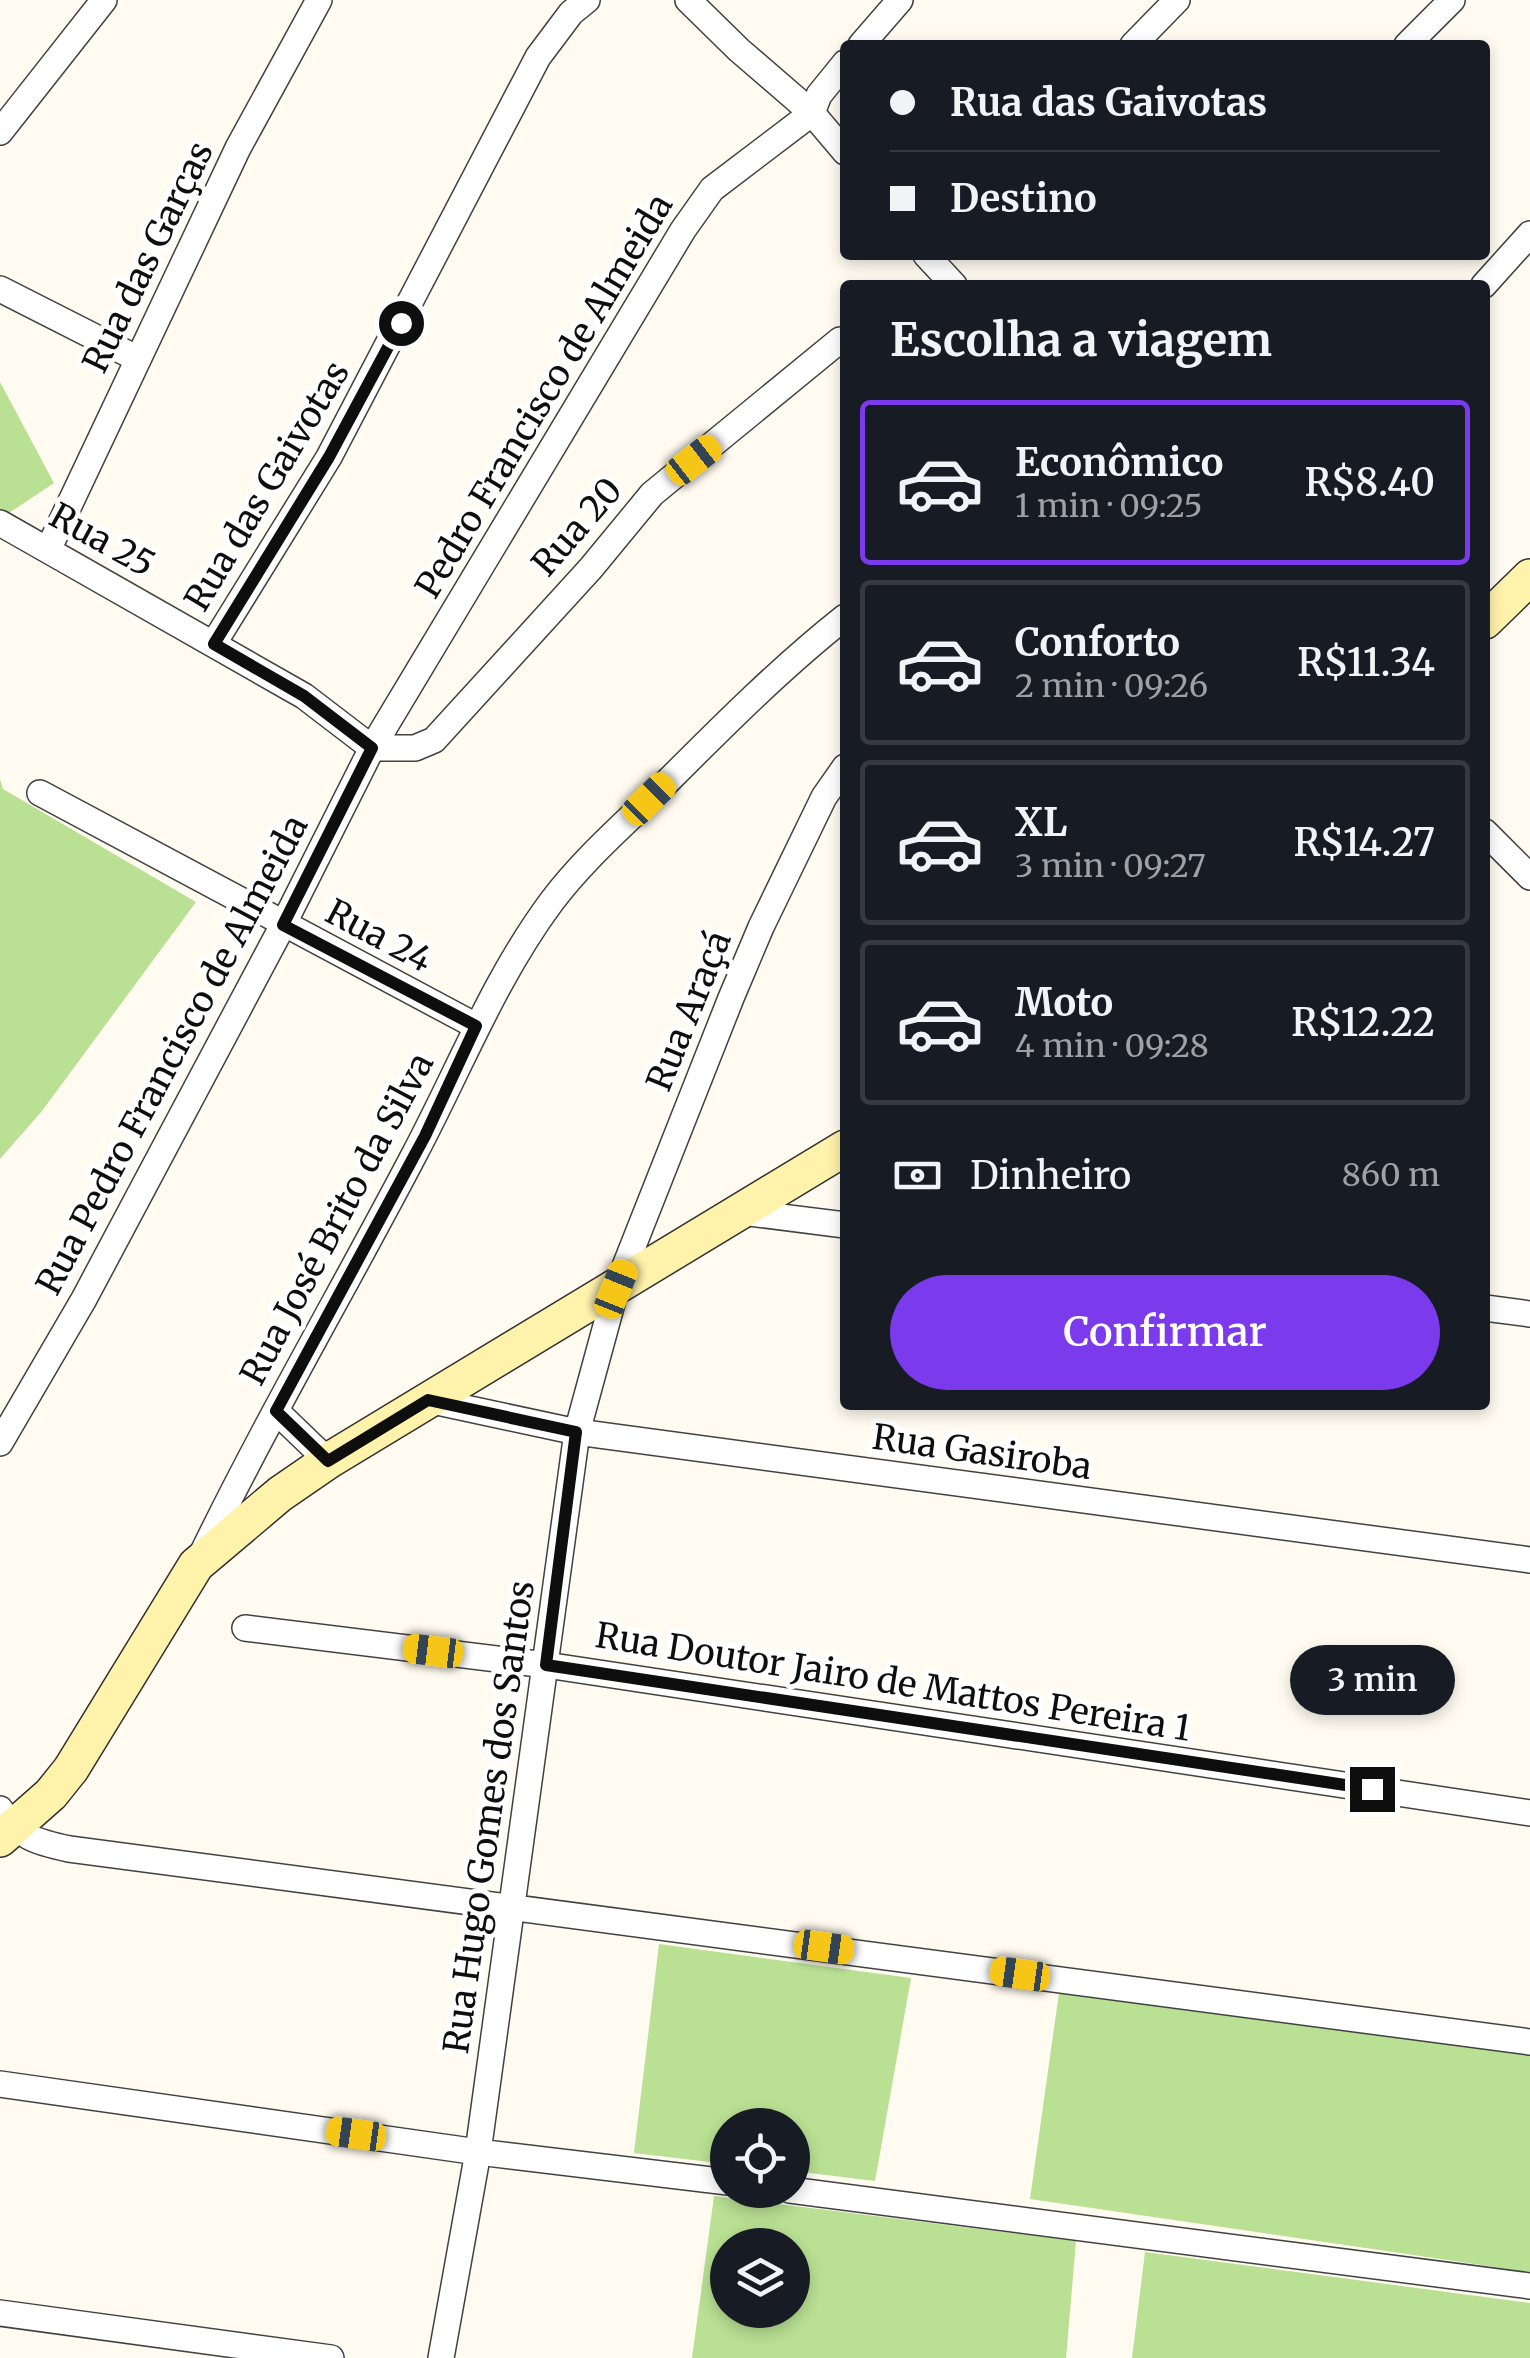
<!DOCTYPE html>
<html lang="pt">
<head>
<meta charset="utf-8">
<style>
  :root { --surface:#171b24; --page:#242831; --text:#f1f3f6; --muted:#9ea1a6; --line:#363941; --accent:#7c3aed }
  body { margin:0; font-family:Merriweather,serif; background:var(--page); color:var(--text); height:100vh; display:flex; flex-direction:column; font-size:38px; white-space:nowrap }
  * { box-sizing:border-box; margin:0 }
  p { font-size:32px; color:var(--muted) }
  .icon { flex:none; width:55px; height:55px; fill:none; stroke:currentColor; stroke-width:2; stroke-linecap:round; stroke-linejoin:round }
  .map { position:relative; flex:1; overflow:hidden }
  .details { position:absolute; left:840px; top:280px; width:650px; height:1130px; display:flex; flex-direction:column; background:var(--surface); border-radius:10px; box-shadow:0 5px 15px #0003 }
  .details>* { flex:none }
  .banner { position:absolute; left:840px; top:40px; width:650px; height:220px; border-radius:10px; box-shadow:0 5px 15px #0003; display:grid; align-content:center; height:220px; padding:0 50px; background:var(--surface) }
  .fabs { position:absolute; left:710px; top:2108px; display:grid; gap:20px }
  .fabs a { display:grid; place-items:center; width:100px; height:100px; border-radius:50%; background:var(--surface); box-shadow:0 5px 15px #0003; font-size:50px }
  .end { position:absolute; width:45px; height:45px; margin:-22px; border:12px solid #0e0e0e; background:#fff; box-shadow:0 0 0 5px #fff }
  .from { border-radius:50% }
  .bubble { position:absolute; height:70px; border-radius:35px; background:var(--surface); box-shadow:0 5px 15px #0003; font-size:32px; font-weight:600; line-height:70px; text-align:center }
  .car { position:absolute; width:30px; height:60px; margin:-30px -15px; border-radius:12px; box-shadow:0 0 8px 2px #0007; background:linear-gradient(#f5c518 24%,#345 0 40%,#f5c518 0 76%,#345 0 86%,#f5c518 0) }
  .banner b { display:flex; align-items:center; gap:35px; height:95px; font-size:38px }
  .banner b+b { border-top:2px solid var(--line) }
  .banner i { width:25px; height:25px; background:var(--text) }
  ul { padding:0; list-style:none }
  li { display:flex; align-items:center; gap:30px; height:165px; margin:0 20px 15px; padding:0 30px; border:5px solid var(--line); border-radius:10px }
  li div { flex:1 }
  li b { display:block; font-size:38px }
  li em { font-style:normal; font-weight:600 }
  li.selected { border-color:var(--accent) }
  li>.icon { width:90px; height:90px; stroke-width:1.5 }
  h2 { padding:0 50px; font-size:45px; line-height:120px }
  .pay { display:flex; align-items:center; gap:25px; height:110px; padding:0 50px; font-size:38px }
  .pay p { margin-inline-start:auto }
  .cta { display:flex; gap:20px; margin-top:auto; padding:20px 50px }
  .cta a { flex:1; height:115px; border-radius:60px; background:var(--accent); color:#fff; font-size:40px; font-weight:600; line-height:115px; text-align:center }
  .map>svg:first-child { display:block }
</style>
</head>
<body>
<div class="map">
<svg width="1530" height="2358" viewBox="0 0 1530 2358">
  <rect width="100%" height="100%" fill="#fffbf0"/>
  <!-- forest -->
  <path fill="#b9e093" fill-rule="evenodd" d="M0 382 54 483 0 519Z
    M0 779 3 789 196 902 42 1111 0 1159Z
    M659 1944 911 1978 875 2181 793 2171 792 2125H728L727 2164 634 2153Z
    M1059 1993 1530 2055V2272L1030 2199Z
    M714 2196 1076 2241 1066 2358H692ZM792 2245V2310H728V2245Z
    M1145 2252 1530 2303V2358H1132Z"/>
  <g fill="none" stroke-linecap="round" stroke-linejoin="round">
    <!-- street casing -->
    <g stroke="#414141" stroke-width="28">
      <path id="street" d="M688 0 739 50 812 113 845 152
        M861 45 900 0
        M1133 45 1177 0
        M1407 45 1452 0
        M0 132 104 0
        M926 255 954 285
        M1484 285 1530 234
        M0 289 138 359
        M0 523 304 696 372 748
        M48 550 238 148 319 0
        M214 643 329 457 538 57 571 13 587 0
        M372 748H415L434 740 591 568 652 494 840 340
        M40 793 476 1026
        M1485 832 1530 877
        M742 1212 845 1225
        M1485 1308 1530 1314
        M428 1400 577 1432 1530 1560
        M276 1411 328 1461
        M0 1443 84 1299 283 925 372 748 683 230 712 189 812 113 819 95 845 63
        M202 1554C268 1418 345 1287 415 1153 460 1068 494 979 552 901 582 861 621 827 657 792 717 732 778 670 845 617
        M245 1628 546 1665 1530 1813
        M0 1809C19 1837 36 1842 69 1849L1530 2042
        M0 2084 478 2152 728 2182
        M790 2190 1530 2286
        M0 2313 331 2358
        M441 2358 478 2152 577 1432 616 1289 731 998 761 927 824 797 845 767"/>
    </g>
    <!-- secondary casing -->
    <g stroke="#303030" stroke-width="38">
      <path id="secondary" d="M1485 621 1530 577
        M0 1839 51 1794 71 1769 196 1565 280 1494 328 1461 845 1148"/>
    </g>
    <!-- street -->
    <use href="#street" stroke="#fff" stroke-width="25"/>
    <!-- secondary -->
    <use href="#secondary" stroke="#fff2ab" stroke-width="35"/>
  </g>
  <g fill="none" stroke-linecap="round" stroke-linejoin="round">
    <!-- route -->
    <path stroke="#0e0e0e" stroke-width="12" d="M401 323 329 457 214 644 304 696 372 748 283 925 476 1026 425 1136 276 1411 328 1461 428 1400 576 1432 546 1665 1372 1789"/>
  </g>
  <g text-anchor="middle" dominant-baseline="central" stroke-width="10" stroke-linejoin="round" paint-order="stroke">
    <!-- street labels -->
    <g font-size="35" fill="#0e0e0e" stroke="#fff">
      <text transform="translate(148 257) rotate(-64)">Rua das Garças</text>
      <text transform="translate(544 396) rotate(-59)">Pedro Francisco de Almeida</text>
      <text transform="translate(267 486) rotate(-59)">Rua das Gaivotas</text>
      <text transform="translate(577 527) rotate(-49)">Rua 20</text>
      <text transform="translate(102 540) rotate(29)">Rua 25</text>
      <text transform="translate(379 936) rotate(28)">Rua 24</text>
      <text transform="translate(689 1011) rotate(-68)">Rua Araçá</text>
      <text transform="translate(172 1055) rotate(-62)">Rua Pedro Francisco de Almeida</text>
      <text transform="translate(337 1219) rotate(-62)">Rua José Brito da Silva</text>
      <text transform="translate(982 1452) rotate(8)">Rua Gasiroba</text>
      <text transform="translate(893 1682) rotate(9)">Rua Doutor Jairo de Mattos Pereira 1</text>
      <text transform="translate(489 1817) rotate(-82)">Rua Hugo Gomes dos Santos</text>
    </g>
  </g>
</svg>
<div class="fabs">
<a><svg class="icon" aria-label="locate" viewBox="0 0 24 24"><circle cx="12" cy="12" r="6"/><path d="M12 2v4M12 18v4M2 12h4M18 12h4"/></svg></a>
<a><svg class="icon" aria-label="layers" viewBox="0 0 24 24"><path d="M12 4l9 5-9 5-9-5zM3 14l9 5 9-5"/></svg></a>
</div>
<i class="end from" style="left:401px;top:323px"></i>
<i class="end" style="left:1372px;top:1789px"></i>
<div class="bubble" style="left:1290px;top:1645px;width:165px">3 min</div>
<i class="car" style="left:694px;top:460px;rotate:52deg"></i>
<i class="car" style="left:649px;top:799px;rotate:45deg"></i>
<i class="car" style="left:616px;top:1289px;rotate:22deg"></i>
<i class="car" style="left:433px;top:1651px;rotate:277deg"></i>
<i class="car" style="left:824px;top:1947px;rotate:98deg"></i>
<i class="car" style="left:1020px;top:1974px;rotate:278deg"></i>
<i class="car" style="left:356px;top:2134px;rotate:278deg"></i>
<div class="banner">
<b><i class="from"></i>Rua das Gaivotas</b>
<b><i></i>Destino</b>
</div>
<section class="details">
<h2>Escolha a viagem</h2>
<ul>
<li class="selected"><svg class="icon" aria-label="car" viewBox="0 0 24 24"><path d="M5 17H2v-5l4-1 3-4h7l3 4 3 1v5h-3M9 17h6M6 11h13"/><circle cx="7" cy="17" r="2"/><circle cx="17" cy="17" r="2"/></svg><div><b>Econômico</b><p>1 min · 09:25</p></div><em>R$8.40</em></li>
<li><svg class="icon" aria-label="car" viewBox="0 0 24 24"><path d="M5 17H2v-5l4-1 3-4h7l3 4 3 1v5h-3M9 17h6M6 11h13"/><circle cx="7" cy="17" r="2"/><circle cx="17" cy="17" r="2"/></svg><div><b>Conforto</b><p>2 min · 09:26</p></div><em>R$11.34</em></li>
<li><svg class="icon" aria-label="car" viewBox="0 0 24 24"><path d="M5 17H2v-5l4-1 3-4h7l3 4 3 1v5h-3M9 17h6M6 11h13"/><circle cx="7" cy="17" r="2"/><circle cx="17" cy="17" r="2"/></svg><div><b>XL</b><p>3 min · 09:27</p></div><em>R$14.27</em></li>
<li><svg class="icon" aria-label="car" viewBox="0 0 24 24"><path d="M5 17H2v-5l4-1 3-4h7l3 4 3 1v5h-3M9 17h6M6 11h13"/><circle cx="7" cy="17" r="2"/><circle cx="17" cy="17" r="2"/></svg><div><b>Moto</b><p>4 min · 09:28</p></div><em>R$12.22</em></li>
</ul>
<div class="pay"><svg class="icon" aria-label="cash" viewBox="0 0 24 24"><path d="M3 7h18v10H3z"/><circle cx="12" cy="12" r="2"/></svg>Dinheiro<p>860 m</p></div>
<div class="cta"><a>Confirmar</a></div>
</section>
</div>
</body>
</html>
